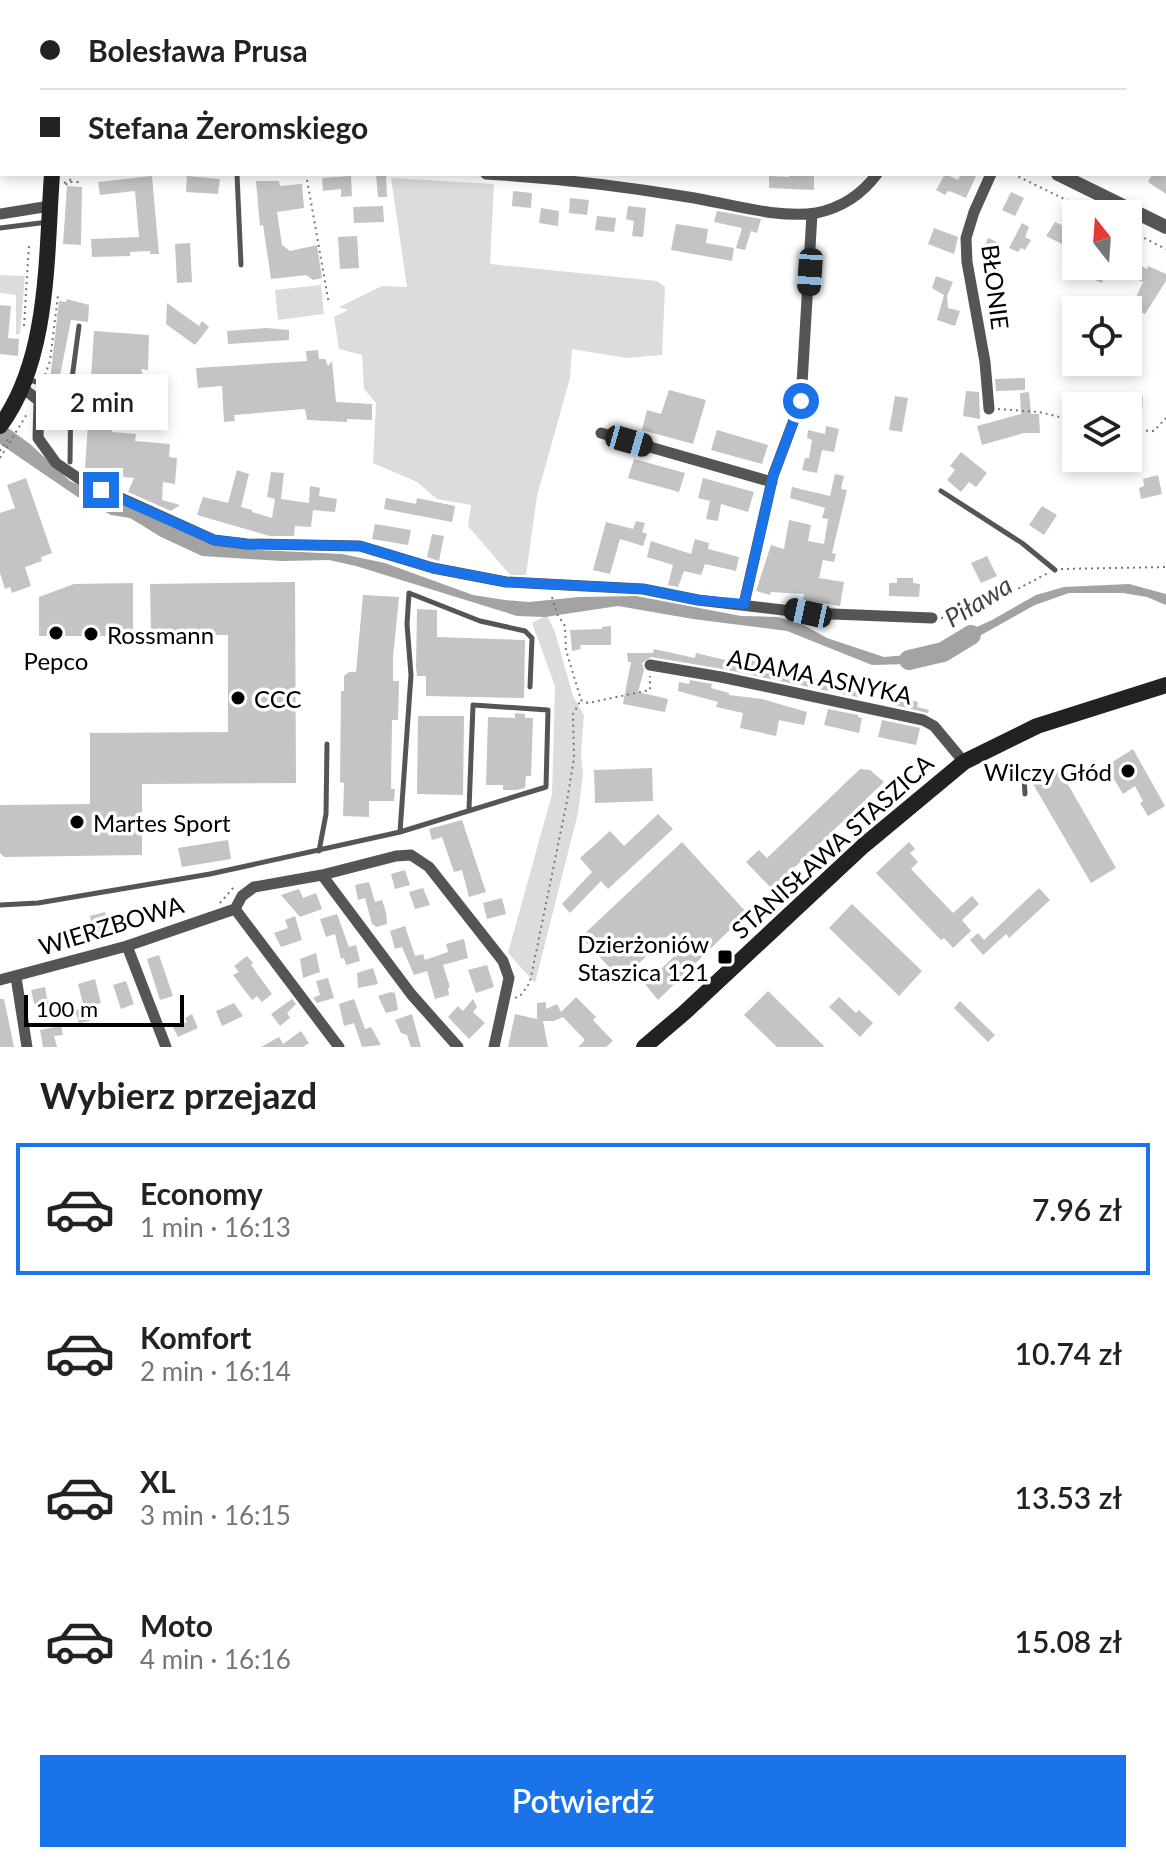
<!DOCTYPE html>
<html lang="pl">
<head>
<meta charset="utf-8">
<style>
  :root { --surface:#fff; --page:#f2f2f2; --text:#222; --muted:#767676; --line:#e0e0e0; --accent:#1a73e8 }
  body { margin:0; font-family:Lato,sans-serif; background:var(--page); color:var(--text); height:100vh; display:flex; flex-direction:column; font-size:30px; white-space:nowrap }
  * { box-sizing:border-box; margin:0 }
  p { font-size:26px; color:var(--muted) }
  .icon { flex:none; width:44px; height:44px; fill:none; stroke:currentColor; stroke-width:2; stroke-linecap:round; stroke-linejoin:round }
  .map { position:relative; height:1047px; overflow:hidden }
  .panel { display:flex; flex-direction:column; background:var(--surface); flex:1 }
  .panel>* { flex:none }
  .guide { position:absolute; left:0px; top:0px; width:1166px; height:176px; box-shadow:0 4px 12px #0003; display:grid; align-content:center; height:176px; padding:0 40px; background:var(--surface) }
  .needle { width:52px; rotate:343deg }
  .tools { position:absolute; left:1062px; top:200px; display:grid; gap:16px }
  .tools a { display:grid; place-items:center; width:80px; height:80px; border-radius:0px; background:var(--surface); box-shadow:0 4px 12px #0003; font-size:40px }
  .scale { position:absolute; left:24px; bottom:20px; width:160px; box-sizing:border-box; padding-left:8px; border:4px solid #000; border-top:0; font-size:22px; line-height:28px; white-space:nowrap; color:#000; -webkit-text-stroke:6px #fff; paint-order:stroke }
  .end { position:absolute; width:36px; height:36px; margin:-18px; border:10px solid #1a73e8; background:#fff; box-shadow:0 0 0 4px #fff }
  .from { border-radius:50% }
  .bubble { position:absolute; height:56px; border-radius:0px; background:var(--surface); box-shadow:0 4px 12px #0003; font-size:26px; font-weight:600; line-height:56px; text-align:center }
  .car { position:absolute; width:24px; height:48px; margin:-24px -12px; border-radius:10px; box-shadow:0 0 6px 2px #0007; background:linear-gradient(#222 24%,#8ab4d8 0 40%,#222 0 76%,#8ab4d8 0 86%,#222 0) }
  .guide b { display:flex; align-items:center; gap:28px; height:76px; font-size:30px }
  .guide b+b { border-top:2px solid var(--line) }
  .guide i { width:20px; height:20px; background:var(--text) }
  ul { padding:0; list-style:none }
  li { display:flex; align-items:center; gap:24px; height:132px; margin:0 16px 12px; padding:0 24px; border:4px solid transparent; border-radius:0px }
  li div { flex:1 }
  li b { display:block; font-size:30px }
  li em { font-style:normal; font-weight:600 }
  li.on { border-color:var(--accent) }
  li>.icon { width:72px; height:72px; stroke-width:1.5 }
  h2 { padding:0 40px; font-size:36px; line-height:96px }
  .button { display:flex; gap:16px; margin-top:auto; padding:16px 40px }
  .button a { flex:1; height:92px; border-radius:0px; background:var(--accent); color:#fff; font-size:32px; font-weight:600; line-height:92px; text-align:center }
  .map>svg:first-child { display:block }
</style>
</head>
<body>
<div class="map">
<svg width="1166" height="1047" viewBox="0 0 1166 1047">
  <rect width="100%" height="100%" fill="#fff"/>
  <!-- green -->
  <path fill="#dcdcdc" d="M391 178 494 184 490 264 657 281 665 287 662 355 626 358 572 349 570 378 537 496 526 575H510L468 526 471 505 437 499 417 482 373 463 376 403 364 389 362 355 339 349 334 317 348 310 339 307 382 286 407 287Z
    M0 275 25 276 20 334 16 335V295L0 293Z
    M321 285 324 314 278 320 275 290Z
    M547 615 555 632 573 696 584 715 581 754 583 774 578 813 535 983 508 953 552 794 555 686 532 623Z"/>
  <!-- water -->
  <path fill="#a3a3a3" d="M0 422 30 444 70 481 205 542 258 550 342 554 385 563 473 595 505 600 529 602 579 597 636 596 741 616 778 617 802 624 827 638 884 657 918 654 992 620 1036 595 1064 587 1129 584 1166 594V605L1147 597 1123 593H1069L1035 605 974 639 911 664 872 665 787 631 693 619 618 606 545 617 517 616 356 566 329 560 282 561 202 556 161 537 130 518 111 515 82 500 0 444Z"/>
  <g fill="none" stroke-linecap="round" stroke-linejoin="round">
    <!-- river -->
    <path stroke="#a3a3a3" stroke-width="20" d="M909 660 943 652 971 635"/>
  </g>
  <!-- building -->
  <path fill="#c4c4c4" d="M789 174H814V190L769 188V176L789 177Z
    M945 174 958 180 961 174H977L966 198 952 192 948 191 945 195 936 190Z
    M1152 174H1166V194L1148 182Z
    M376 175H386L387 197H378Z
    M152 176 159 254H150V251L130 252V256L92 257 91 239 139 237 135 191 100 195 98 182Z
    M187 176 220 179 218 194 186 192Z
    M351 176 352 196 341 197V189L323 191 322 178Z
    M256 181H279L280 186 302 184 304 208 277 212 282 245 290 251 317 245 322 278 313 280 306 275 271 279 263 225 260 226Z
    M67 186 82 187 81 245 63 244Z
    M513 191 532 193 531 208 512 206Z
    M1011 192 1024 198 1015 216 1002 210Z
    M570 198 589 200 587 215 569 213Z
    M383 206 384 222 354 223 353 207Z
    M628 206 646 208 643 237 632 236 634 221 626 219Z
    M541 208 559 211 558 226 539 223Z
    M717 211 761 219 757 233 751 231 745 250 736 248 742 228 714 222Z
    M597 216 616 218 614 232 595 230Z
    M1055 222 1075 231 1073 236 1076 237V245L1069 242 1068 247 1046 236Z
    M1022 223 1029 227 1025 237 1031 240 1025 250 1021 248 1018 252 1009 248Z
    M676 224 708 229 706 243 734 248 732 261 671 250Z
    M934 228 958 237 954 254 928 244Z
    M357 236 359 268 340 269 338 237Z
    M988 238 1002 244 994 262 985 263 981 255Z
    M190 243 192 282 177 283 175 244Z
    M1075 266H1109L1102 283 1092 279 1094 274Z
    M1141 266 1147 269 1148 266 1166 274V281L1145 314 1139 311 1128 333V306L1131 308 1143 282 1135 279Z
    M936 276 953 282 947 296 948 308 960 311 955 326 937 320 944 295 932 288Z
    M67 299 89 305 88 322 71 320 60 376 55 380H50L59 301 66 302Z
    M167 303 199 326 202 321 209 327 195 345 166 324Z
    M0 305 11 306 8 338 19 339 18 356 0 354Z
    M266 328 289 330V340L228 344 227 331Z
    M94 331 149 335 148 370 141 369 149 396 157 394 163 413 155 415 156 420 141 424 136 410 114 409 112 432 136 434 135 441 170 444 169 457 177 458 175 484 163 482 162 500 180 505 171 511 128 492 134 478 98 475 85 469Z
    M318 350 319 359H325L328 366 332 361 336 402 372 404V420L347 419V422L307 420 305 409 234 415 235 421 224 422 222 386 198 388 196 368 307 361 306 351Z
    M1025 378V390L996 391 995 379Z
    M669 390 706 400 693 444 642 430 647 410 661 414Z
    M966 391 979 392 980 419 963 416Z
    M1029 392 1031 414H1039L1040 433H1024L982 445 977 426 1021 414 1020 393Z
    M1135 395 1143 397 1142 413 1138 415 1128 412V406H1119L1120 396Z
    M895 396 908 398 902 432 889 430Z
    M826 426 839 429 834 452 822 450 817 473 802 470 805 458H809L812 440 807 438 808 430 825 434Z
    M717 430 768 445 762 464 711 450Z
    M1065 441 1076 442V458H1090L1089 468 1073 467 1074 461 1064 460Z
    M961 452 987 473 976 487 969 482 961 492 947 480 955 470 950 466Z
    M634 459 685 473 679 492 628 478Z
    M237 470 249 474 241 507 252 510V512L272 518 275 499 267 497 271 472 284 473 281 499 309 503 310 486 320 488 319 496 337 499 335 512 313 510 311 527 295 526 294 536H270L197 515 203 497 228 503Z
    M835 474 844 476 841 489 847 490 832 553 836 554 834 562 823 560 819 578 844 582 840 606 803 600 804 594 771 592 770 595 756 591 771 545 784 549 789 520 811 525 808 541 824 544 828 519 822 518 825 508 790 498 792 487 830 496Z
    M1158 475 1162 494 1141 499 1139 488 1144 486 1143 479Z
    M26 478 52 553 41 557 42 561 25 567 31 586 12 593 10 587 5 589 0 573V513L15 508 7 485Z
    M703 478 754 492 748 512 721 504 718 521 706 519 710 501 698 498Z
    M386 498 416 504 417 498 455 506 452 522 384 509Z
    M1042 506 1057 515 1044 535 1029 525Z
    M636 521 645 523 642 532 647 534 643 546 620 539 610 574 593 570 606 522 633 529Z
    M375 524 411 530 408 545 372 539Z
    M432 534 444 536 439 561 427 557Z
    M695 539 709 543 708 549 739 557 736 571 705 564 701 575 684 571 678 587 668 585 673 565 647 557 651 541 691 554Z
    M987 556 997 576 981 583 971 563Z
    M897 578H913V583L920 584 919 597 889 596V583H897Z
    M295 582 296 783 142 784V855L4 857 0 853V805L90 804V733L228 732V635H151L150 584Z
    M133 583V636H39V597L74 584Z
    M363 595 399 597 393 657V681H399L398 720H392L391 789H395L394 801H369V817L343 816 344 783 340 782 341 691H344V676L349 672H356Z
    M417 609 437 610V637L525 640 524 698 426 696V676H417L416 667Z
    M611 626V645H580L581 649 572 651 570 630 602 629V627Z
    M654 649 695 658 696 653 738 663 739 658 760 662 759 667 792 674 793 669 814 674V679L864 690 862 698 723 669 651 657 642 663 644 670 638 692 668 699 665 712 623 704 631 662H628L627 653H653Z
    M690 680 712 684 711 688 729 693V695L762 699 807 712 804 725 779 720 776 736 740 728 743 713 716 707 718 702 678 691 679 682 689 684Z
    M896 697 918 702 917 707 929 710 928 713 886 703 894 704Z
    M828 709 858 715V717L862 718 859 733 824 725Z
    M515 713 525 714V718H533L531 776H526L525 788 516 790H503V785H486L488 717 515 718Z
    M418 716H464L463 795 417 794Z
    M882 720 920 728 916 745 878 737Z
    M1133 749 1165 806 1148 816 1140 803 1143 801 1135 786 1123 794 1106 766Z
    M652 768 653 801 595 803 594 770Z
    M860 769 870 770 884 782 772 889 746 862 759 850 767 858Z
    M1059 769 1116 868 1091 883 1033 784Z
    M658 814 673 829 608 889 601 881 570 913 562 904 592 872 580 858 610 831 624 846Z
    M462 820 486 892 469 897 462 870 454 872 442 837 432 840 429 829Z
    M228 840 231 859 182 867 178 848Z
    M682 842 747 913 658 1000 645 984 682 949 669 935 621 980 581 937Z
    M909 842 915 849 910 853 918 862 911 869 953 913 972 896 979 904 962 920 971 931 953 948 944 938 941 940 876 873Z
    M405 870 410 885 395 889 391 874Z
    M369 882 375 902 382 900 386 912 387 924 377 927 372 924 365 898 358 900 355 885Z
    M423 888 430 905 415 909 409 892Z
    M1039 888 1050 900 1009 938 1006 934 983 955 970 940 978 933 984 940Z
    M299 889 303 898 316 893 322 909 300 917 281 895Z
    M502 898 506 914 487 919 483 903Z
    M852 904 922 971 899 996 829 928Z
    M105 912 110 932 97 935 96 931 93 932 90 916Z
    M337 914 349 947 356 945 360 961 346 965 344 958 341 959 335 934 326 937 320 919Z
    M295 916 302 940 281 947 274 933 288 928 285 920Z
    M405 926 415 956 423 954 425 960 448 952 446 944 464 939 468 958 443 965 450 987 448 988 449 995 435 999 427 971 414 975 402 947 395 949 390 931Z
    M316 953 320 972 303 978 300 959Z
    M159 955 173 996 160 1000 147 959Z
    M247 956 253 963 251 965 272 994 262 1002 257 996 252 1000 233 975 239 972 234 966Z
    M487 965 494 987 476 993 468 970Z
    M373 968 378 984 358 988 357 973Z
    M328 978 334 998 317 1003 313 998 320 995 316 981Z
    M95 979 101 1003 86 1007 90 1021 79 1023 75 1010 84 1008 78 984Z
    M126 981 134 1004 121 1009 113 985Z
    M45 987 48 1004 35 1007 31 990Z
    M768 991 825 1047H777L744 1015Z
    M391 992 395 993 398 1010 386 1013 378 996Z
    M576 997 596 1017 593 1020 613 1041 606 1047H578L585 1040 563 1017 554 1021H543L548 1047H508L515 1014 537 1019V1003L546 1002V1009L557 1004 561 1012Z
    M839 997 856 1013 859 1010 873 1023 860 1037 829 1007Z
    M0 999H4L14 1047H0Z
    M292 999 296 1004 287 1013 290 1018 280 1026 271 1014Z
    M354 999 365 1029 371 1027 381 1045 362 1047 354 1023 344 1026 339 1004Z
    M473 999 477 1007 473 1012 485 1023 469 1039 448 1017 458 1006 463 1011Z
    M960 1001 995 1035 988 1042 954 1008Z
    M234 1003 243 1016 222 1026 216 1011Z
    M192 1014 198 1028 178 1037 173 1027 187 1022 185 1018Z
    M412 1014 421 1047H411L407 1035 401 1033 395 1020Z
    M61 1026 63 1035 54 1036 57 1047H43L40 1030Z
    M301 1031 309 1043 303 1047H261L279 1037 283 1044Z"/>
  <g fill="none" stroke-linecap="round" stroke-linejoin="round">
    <!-- path -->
    <path stroke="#777" stroke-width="2" stroke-dasharray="2 4" stroke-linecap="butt" d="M21 2V0
      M81 2 82 0
      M0 103 2 87
      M306 174 329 304
      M1013 174 1095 214
      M64 183 72 179 73 174
      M66 185 68 182H78L79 178
      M1128 230 1166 249
      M24 326 29 245
      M45 375 50 361 58 295
      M998 409 1039 412 1076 421
      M1128 430 1154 431 1166 418
      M0 451 10 436
      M0 458 27 414
      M1061 569 1166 567
      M552 597 557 614 565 626 566 650 581 700 588 703 650 690V676
      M941 618 966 616 1048 573
      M220 903 234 887
      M515 998 522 994 530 982 567 801 574 758 573 714 581 700"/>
    <!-- service -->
    <path stroke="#555" stroke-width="5" d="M798 2 799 0
      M237 174 241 265
      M0 228 48 222
      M27 379 46 385 71 386 79 326
      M70 462 71 386
      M941 491 1022 543 1055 570
      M1024 777 1025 794
      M400 832 546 787 548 710 473 705 469 809
      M319 851 326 814 327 744
      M0 905 38 903 210 874 400 832 411 675 407 624 409 593 480 621 525 631 532 638 530 687"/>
    <!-- minor -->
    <path stroke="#555" stroke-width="11" d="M486 174C553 178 622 186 688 197 727 203 777 219 816 213 841 208 862 194 877 174
      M0 214 50 206
      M23 388 39 401 38 438 56 463 81 480 214 540 247 544 360 546 433 568 506 582 643 589 698 600 808 613 932 618
      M989 409 985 362 967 262 966 238 974 212 991 174
      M601 433 772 482
      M744 604 773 476 801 401 812 214
      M650 665 721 677 923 720 934 726 964 762
      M322 875 411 994 458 1047
      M235 909 242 896 254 887 322 875 396 856 411 855 429 867 503 961 509 978 494 1047
      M235 909 339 1047
      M127 946 166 1047
      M16 977 27 1047
      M0 980 127 946 235 909"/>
    <!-- tertiary -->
    <path stroke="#555" stroke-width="14" d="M785 0 787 2
      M1058 174 1166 227"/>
    <!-- secondary -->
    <path stroke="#222" stroke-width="16" d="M66 2V0
      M0 426C50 359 46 255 52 174
      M644 1047 684 1013 863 846 964 762 1037 726 1166 685"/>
  </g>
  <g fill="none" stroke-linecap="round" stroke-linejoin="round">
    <!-- route -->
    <path stroke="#1a73e8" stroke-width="10" d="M101 490 214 540 247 544 360 546 433 568 506 582 643 589 698 600 744 604 773 476 801 401"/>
  </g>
  <!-- markers -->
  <g fill="#000" stroke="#fff" stroke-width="3">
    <circle cx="56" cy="633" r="8"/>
    <circle cx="91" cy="634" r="8"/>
    <circle cx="238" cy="698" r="8"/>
    <circle cx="1128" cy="771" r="8"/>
    <circle cx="77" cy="822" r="8"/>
    <rect x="717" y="949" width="16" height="16" rx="4"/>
  </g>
  <g text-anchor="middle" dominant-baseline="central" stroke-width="7" stroke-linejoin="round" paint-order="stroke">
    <!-- street labels -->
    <g font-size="24" fill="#000" stroke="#fff">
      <text transform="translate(996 287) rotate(83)">BŁONIE</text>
      <text transform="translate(820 676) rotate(12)">ADAMA ASNYKA</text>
      <text transform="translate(832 846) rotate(-42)">STANISŁAWA STASZICA</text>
      <text transform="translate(111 925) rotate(-17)">WIERZBOWA</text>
    </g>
    <!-- poi labels -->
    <g font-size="24" fill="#000" stroke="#fff" text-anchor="start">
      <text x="107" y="634">Rossmann</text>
      <text x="56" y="660" text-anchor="middle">Pepco</text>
      <text x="254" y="698">CCC</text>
      <text x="1112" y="771" text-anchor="end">Wilczy Głód</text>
      <text x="93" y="822">Martes Sport</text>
      <text x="709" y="943" text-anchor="end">Dzierżoniów<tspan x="709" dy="28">Staszica 121</tspan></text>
    </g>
    <!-- water labels -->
    <g font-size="26" font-style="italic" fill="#444" stroke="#fff">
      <text transform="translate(978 601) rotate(-31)">Piława</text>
    </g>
  </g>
</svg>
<div class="tools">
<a><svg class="needle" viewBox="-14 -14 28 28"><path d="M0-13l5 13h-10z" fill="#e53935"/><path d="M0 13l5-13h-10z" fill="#767676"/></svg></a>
<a><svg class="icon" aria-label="locate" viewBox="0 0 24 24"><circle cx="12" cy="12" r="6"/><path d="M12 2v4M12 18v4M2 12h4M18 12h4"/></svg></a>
<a><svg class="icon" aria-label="layers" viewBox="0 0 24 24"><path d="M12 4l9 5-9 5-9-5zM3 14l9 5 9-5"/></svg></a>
</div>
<div class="scale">100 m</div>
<i class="end from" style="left:801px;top:401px"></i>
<i class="end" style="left:101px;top:490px"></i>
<div class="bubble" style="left:36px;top:374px;width:132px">2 min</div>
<i class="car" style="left:810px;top:272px;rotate:184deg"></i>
<i class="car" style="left:629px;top:441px;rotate:106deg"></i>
<i class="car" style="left:808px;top:613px;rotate:282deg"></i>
<div class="guide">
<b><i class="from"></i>Bolesława Prusa</b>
<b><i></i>Stefana Żeromskiego</b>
</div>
</div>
<section class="panel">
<h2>Wybierz przejazd</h2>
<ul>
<li class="on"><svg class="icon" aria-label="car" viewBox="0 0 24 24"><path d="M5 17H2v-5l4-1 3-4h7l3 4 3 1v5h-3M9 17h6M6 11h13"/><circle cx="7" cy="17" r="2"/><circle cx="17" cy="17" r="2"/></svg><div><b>Economy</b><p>1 min · 16:13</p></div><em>7.96 zł</em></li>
<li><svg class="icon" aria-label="car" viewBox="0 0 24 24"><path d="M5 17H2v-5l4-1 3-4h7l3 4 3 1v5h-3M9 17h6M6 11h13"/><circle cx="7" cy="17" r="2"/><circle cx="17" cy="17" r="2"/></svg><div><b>Komfort</b><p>2 min · 16:14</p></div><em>10.74 zł</em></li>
<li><svg class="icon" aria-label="car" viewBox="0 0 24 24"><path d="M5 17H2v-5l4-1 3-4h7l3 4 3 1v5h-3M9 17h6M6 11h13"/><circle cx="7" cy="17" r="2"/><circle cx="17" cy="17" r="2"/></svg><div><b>XL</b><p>3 min · 16:15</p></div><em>13.53 zł</em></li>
<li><svg class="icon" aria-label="car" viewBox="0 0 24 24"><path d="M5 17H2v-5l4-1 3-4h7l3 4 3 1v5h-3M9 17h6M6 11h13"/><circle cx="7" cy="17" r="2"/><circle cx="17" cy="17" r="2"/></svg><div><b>Moto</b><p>4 min · 16:16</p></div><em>15.08 zł</em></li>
</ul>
<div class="button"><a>Potwierdź</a></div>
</section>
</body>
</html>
